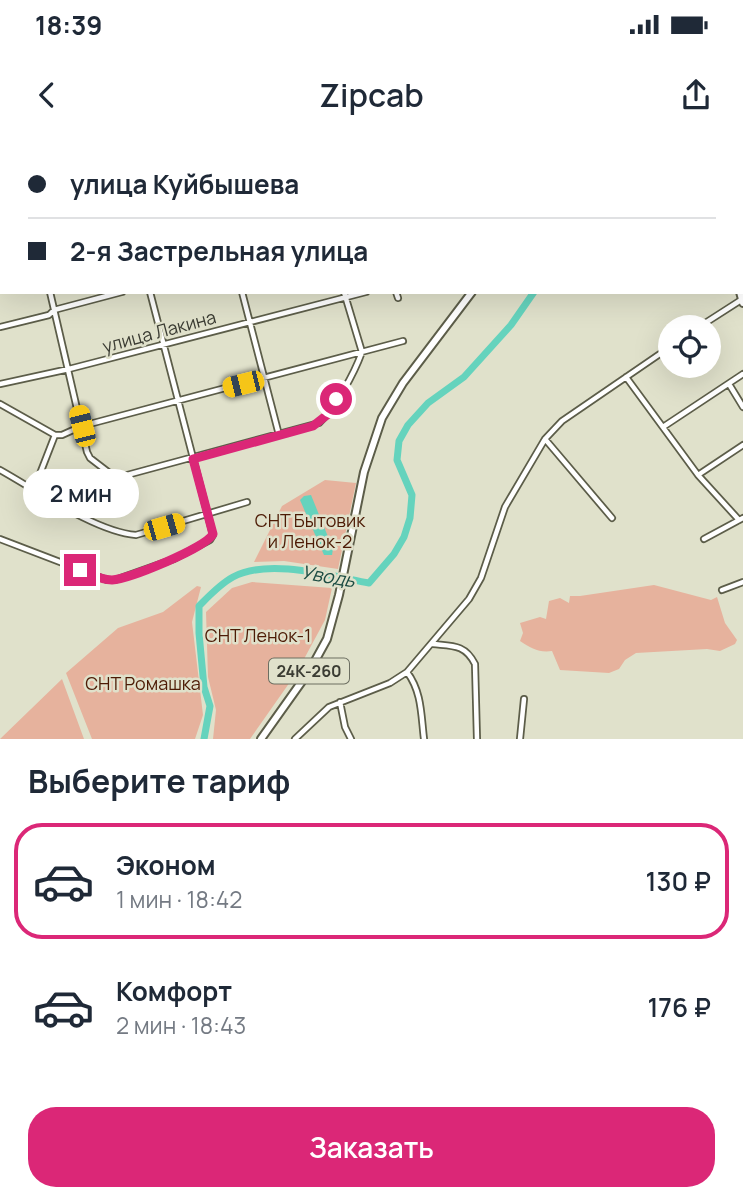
<!DOCTYPE html>
<html lang="ru">
<head>
<meta charset="utf-8">
<style>
  :root { --surface:#fff; --page:#f6f6f7; --text:#1f2937; --muted:#747a83; --line:#e0e1e3; --accent:#db2777 }
  body { margin:0; font-family:Manrope,sans-serif; background:var(--page); color:var(--text); height:100vh; display:flex; flex-direction:column; font-size:26px; white-space:nowrap }
  * { box-sizing:border-box; margin:0 }
  p { font-size:23px; color:var(--muted) }
  .icon { flex:none; width:38px; height:38px; fill:none; stroke:currentColor; stroke-width:2; stroke-linecap:round; stroke-linejoin:round }
  .map { position:relative; height:599px; overflow:hidden }
  .drawer { display:flex; flex-direction:column; background:var(--surface); flex:1 }
  .drawer>* { flex:none }
  .hud { position:absolute; left:0px; top:0px; width:744px; height:154px; box-shadow:0 7px 28px #0002; display:grid; align-content:center; height:154px; padding:0 28px; background:var(--surface) }
  .buttons { position:absolute; left:658px; top:175px; display:grid; gap:14px }
  .buttons a { display:grid; place-items:center; width:63px; height:63px; border-radius:50%; background:var(--surface); box-shadow:0 7px 28px #0002; font-size:35px }
  .end { position:absolute; width:32px; height:32px; margin:-16px; border:9px solid #db2777; background:#fff; box-shadow:0 0 0 4px #fff }
  .from { border-radius:50% }
  .bubble { position:absolute; height:49px; border-radius:24px; background:var(--surface); box-shadow:0 7px 28px #0002; font-size:23px; font-weight:600; line-height:49px; text-align:center }
  .car { position:absolute; width:21px; height:42px; margin:-21px -10px; border-radius:9px; box-shadow:0 0 5px 2px #0007; background:linear-gradient(#f5c518 24%,#345 0 40%,#f5c518 0 76%,#345 0 86%,#f5c518 0) }
  .hud b { display:flex; align-items:center; gap:24px; height:66px; font-size:26px }
  .hud b+b { border-top:2px solid var(--line) }
  .hud i { width:18px; height:18px; background:var(--text) }
  ul { padding:0; list-style:none }
  li { display:flex; align-items:center; gap:21px; height:116px; margin:0 14px 10px; padding:0 14px; border:4px solid transparent; border-radius:28px }
  li div { flex:1 }
  li b { display:block; font-size:26px }
  li em { font-style:normal; font-weight:600 }
  li.current { border-color:var(--accent) }
  li>.icon { width:63px; height:63px; stroke-width:1.5 }
  h2 { padding:0 28px; font-size:32px; line-height:84px }
  .primary-button { display:flex; gap:14px; margin-top:auto; padding:14px 28px }
  .primary-button a { flex:1; height:80px; border-radius:28px; background:var(--accent); color:#fff; font-size:28px; font-weight:600; line-height:80px; text-align:center }
  .status { display:flex; justify-content:space-between; align-items:center; height:49px; padding:0 35px; background:var(--surface); direction:ltr }
  .status svg { height:19px; fill:currentColor }
  header { display:flex; justify-content:space-between; align-items:center; height:91px; padding:0 28px; background:var(--surface); font-size:32px; font-weight:600 }
  .map>svg:first-child { display:block }
</style>
</head>
<body>
<div class="status"><b>18:39</b><svg viewBox="0 0 49 12"><path d="M0 12V9h3v3zM5 12V6h3v6zM10 12V3h3v9zM15 12V0h3v12zM26 1h20v11H26zM47 4h2v5h-2z"/></svg></div>
<header><svg class="icon" aria-label="back" viewBox="0 0 24 24"><path d="M15 5l-7 7 7 7"/></svg>Zipcab<svg class="icon" aria-label="share" viewBox="0 0 24 24"><path d="M12 15V3M7 8l5-5 5 5M5 13v7h14v-7"/></svg></header>
<div class="map">
<svg width="743" height="599" viewBox="0 0 743 599">
  <rect width="100%" height="100%" fill="#e0e1cb"/>
  <!-- green -->
  <path fill="#e6b29d" d="M325 340 356 343 338 429 284 421 254 422 282 366Z
    M252 442 332 448 325 480 297 532 250 599H213L216 570 208 537 206 472 232 448Z
    M654 445 711 460 717 457 725 483 737 500 735 504 720 511 707 509 636 513 625 520 619 529 609 533 560 530 552 511C539 513 531 508 520 501L523 493 520 483 540 477 546 479 549 461 560 458 569 463 570 456H580Z
    M197 446 201 447 192 482 203 575 195 599H92L66 533 118 488 163 472Z
    M62 539 84 599H0Z"/>
  <!-- water -->
  <path fill="#65d3bd" d="M311 355 333 409 332 415H324L300 360 304 356Z"/>
  <g fill="none" stroke-linecap="round" stroke-linejoin="round">
    <!-- river -->
    <path stroke="#65d3bd" stroke-width="7" d="M640 2 645 0
      M204 599 210 566 204 547 199 493V466C209 456 220 444 233 437 268 418 331 436 369 443L394 414 404 397 410 378 412 355 397 320 399 301 408 285 428 263 464 237 511 185 534 152"/>
    <!-- minor casing -->
    <g stroke="#5c5d49" stroke-width="8">
      <path id="minor" d="M191 0V2
        M307 0 308 2
        M33 2 36 0
        M440 2 441 0
        M742 8 743 7
        M0 20 2 19
        M0 138 2 137
        M50 152 87 312 90 318 116 338 319 283C336 267 354 234 362 212L344 152
        M242 152 279 295
        M396 152 398 158
        M0 187 49 175 54 170 122 152
        M699 187 741 160
        M626 237 698 335 739 380
        M0 244 69 229 366 152
        M729 244 743 267
        M0 264 55 295
        M663 287 743 234
        M55 295H62L82 286 403 201
        M545 299 612 378
        M0 330C36 350 96 392 136 395L247 362
        M698 335 743 305
        M34 349 55 295
        M0 399 107 440H115L174 419 210 400 213 395 150 152
        M704 399 743 378
        M722 450 743 442
        M433 504C452 506 465 504 475 524L477 599
        M407 532C422 552 421 575 424 599
        M340 562 345 587 351 599
        M295 599 329 567 390 543 407 532 469 459 481 438 505 367 545 299 562 281 670 207
        M520 599 524 559"/>
    </g>
    <!-- major casing -->
    <g stroke="#5c5d49" stroke-width="10">
      <path id="major" d="M654 0 656 2
        M210 2 217 0
        M586 2 588 0
        M0 74 2 73
        M742 106H743
        M740 152 743 163
        M261 599 310 530 327 499 339 455 364 332 382 278 403 243 472 152"/>
    </g>
    <!-- minor -->
    <use href="#minor" stroke="#fff" stroke-width="4.5"/>
    <!-- major -->
    <use href="#major" stroke="#fff" stroke-width="6"/>
  </g>
  <g fill="none" stroke-linecap="round" stroke-linejoin="round">
    <!-- route -->
    <path stroke="#db2777" stroke-width="9" d="M80 430C90 434 101 440 112 440 129 439 206 408 213 394L193 319 313 286 327 275 336 259"/>
  </g>
  <g text-anchor="middle" dominant-baseline="central" stroke-width="5" stroke-linejoin="round" paint-order="stroke">
    <!-- shield labels -->
    <rect fill="#e0e1cb" stroke="#6c6e61" stroke-width="2" x="269" y="518.5" width="80" height="25" rx="5"/>
    <g font-size="16" font-weight="bold" fill="#3b3c33">
      <text x="309" y="531">24К-260</text>
    </g>
    <!-- street labels -->
    <g font-size="18" fill="#3b3c33" stroke="#e0e1cb">
      <text transform="translate(159 191) rotate(-15)">улица Лакина</text>
    </g>
    <!-- park labels -->
    <g font-size="18" fill="#4d1b05" stroke="#e0e1cb">
      <text x="310" y="380">СНТ Бытовик<tspan x="310" dy="21">и Ленок-2</tspan></text>
      <text x="258" y="495">СНТ Ленок-1</text>
      <text x="143" y="543">СНТ Ромашка</text>
    </g>
    <!-- water labels -->
    <g font-size="19" font-style="italic" fill="#1c4c43" stroke="#e0e1cb">
      <text transform="translate(328 436) rotate(10)">Уводь</text>
    </g>
  </g>
</svg>
<div class="buttons">
<a><svg class="icon" aria-label="locate" viewBox="0 0 24 24"><circle cx="12" cy="12" r="6"/><path d="M12 2v4M12 18v4M2 12h4M18 12h4"/></svg></a>
</div>
<i class="end from" style="left:336px;top:259px"></i>
<i class="end" style="left:80px;top:430px"></i>
<div class="bubble" style="left:23px;top:329px;width:116px">2 мин</div>
<i class="car" style="left:243px;top:244px;rotate:256deg"></i>
<i class="car" style="left:82px;top:286px;rotate:346deg"></i>
<i class="car" style="left:164px;top:387px;rotate:74deg"></i>
<div class="hud">
<b><i class="from"></i>улица Куйбышева</b>
<b><i></i>2-я Застрельная улица</b>
</div>
</div>
<section class="drawer">
<h2>Выберите тариф</h2>
<ul>
<li class="current"><svg class="icon" aria-label="car" viewBox="0 0 24 24"><path d="M5 17H2v-5l4-1 3-4h7l3 4 3 1v5h-3M9 17h6M6 11h13"/><circle cx="7" cy="17" r="2"/><circle cx="17" cy="17" r="2"/></svg><div><b>Эконом</b><p>1 мин · 18:42</p></div><em>130 ₽</em></li>
<li><svg class="icon" aria-label="car" viewBox="0 0 24 24"><path d="M5 17H2v-5l4-1 3-4h7l3 4 3 1v5h-3M9 17h6M6 11h13"/><circle cx="7" cy="17" r="2"/><circle cx="17" cy="17" r="2"/></svg><div><b>Комфорт</b><p>2 мин · 18:43</p></div><em>176 ₽</em></li>
</ul>
<div class="primary-button"><a>Заказать</a></div>
</section>
</body>
</html>
